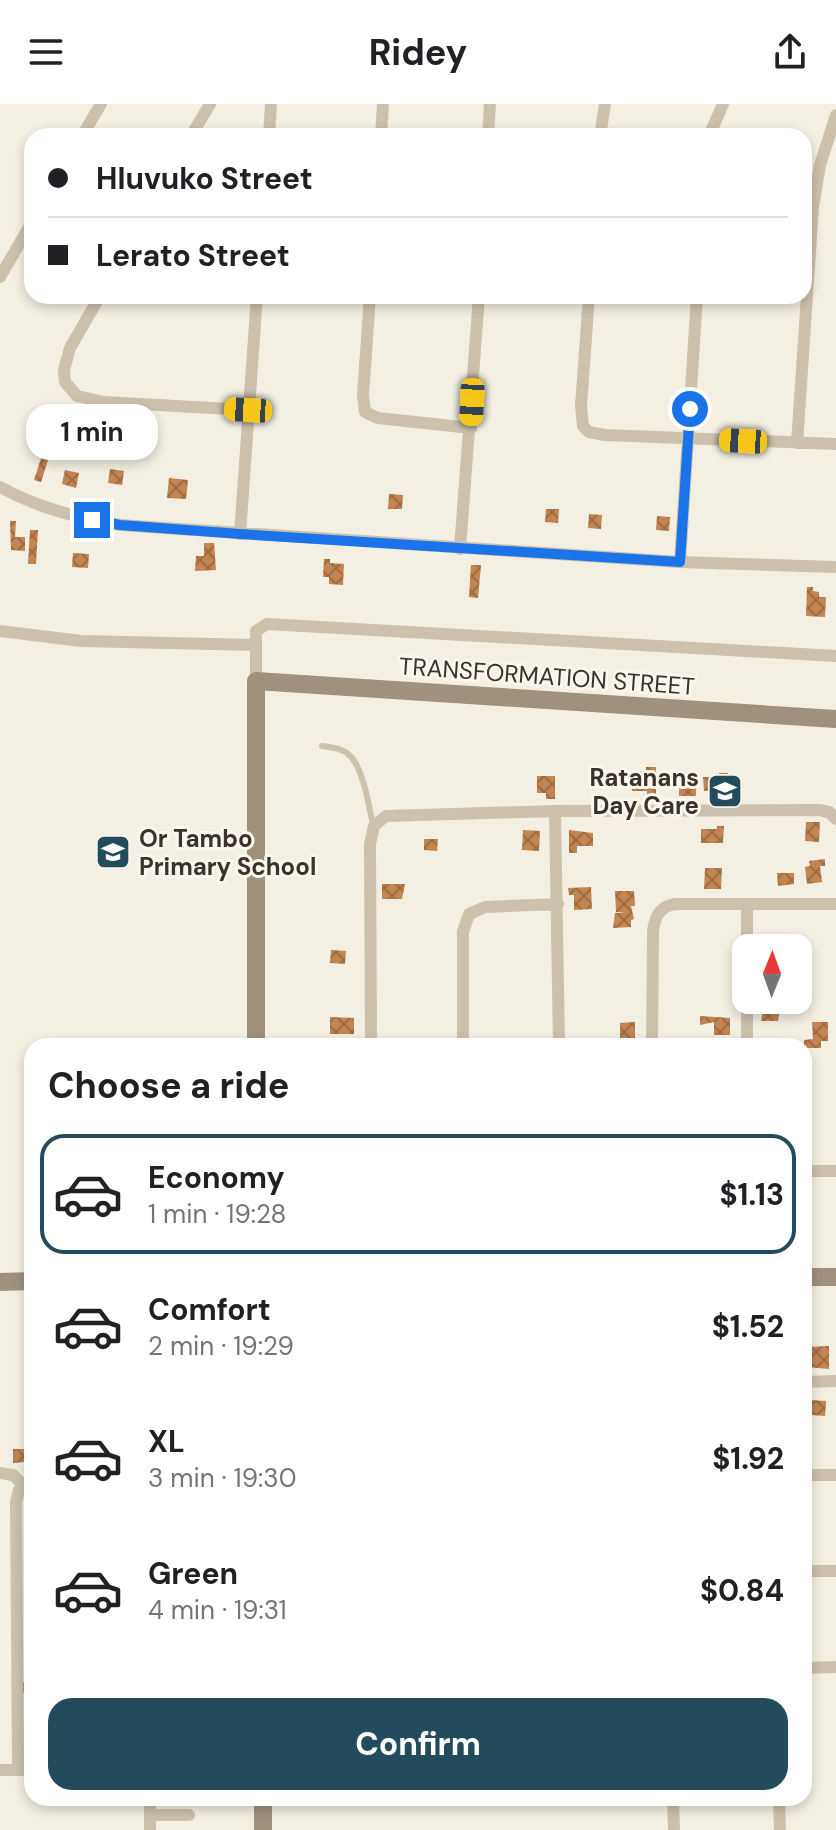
<!DOCTYPE html>
<html lang="en">
<head>
<meta charset="utf-8">
<style>
  :root { --surface:#fff; --page:#f2f2f2; --text:#202124; --muted:#757577; --line:#e0e0e0; --accent:#224b5b }
  body { margin:0; font-family:"DM Sans",sans-serif; background:var(--page); color:var(--text); height:100vh; display:flex; flex-direction:column; font-size:30px; white-space:nowrap }
  * { box-sizing:border-box; margin:0 }
  p { font-size:26px; color:var(--muted) }
  .icon { flex:none; width:44px; height:44px; fill:none; stroke:currentColor; stroke-width:2; stroke-linecap:round; stroke-linejoin:round }
  .map { position:relative; flex:1; overflow:hidden }
  .side { position:absolute; left:24px; top:934px; width:788px; height:768px; display:flex; flex-direction:column; background:var(--surface); border-radius:24px; box-shadow:0 4px 12px #0003 }
  .side>* { flex:none }
  .top-card { position:absolute; left:24px; top:24px; width:788px; height:176px; border-radius:24px; box-shadow:0 4px 12px #0003; display:grid; align-content:center; height:176px; padding:0 24px; background:var(--surface) }
  .needle { width:52px; rotate:1deg }
  .buttons { position:absolute; left:732px; top:830px; display:grid; gap:16px }
  .buttons a { display:grid; place-items:center; width:80px; height:80px; border-radius:16px; background:var(--surface); box-shadow:0 4px 12px #0003; font-size:40px }
  .end { position:absolute; width:36px; height:36px; margin:-18px; border:10px solid #1a73e8; background:#fff; box-shadow:0 0 0 4px #fff }
  .from { border-radius:50% }
  .bubble { position:absolute; height:56px; border-radius:24px; background:var(--surface); box-shadow:0 4px 12px #0003; font-size:26px; font-weight:700; line-height:56px; text-align:center }
  .car { position:absolute; width:24px; height:48px; margin:-24px -12px; border-radius:10px; box-shadow:0 0 6px 2px #0007; background:linear-gradient(#f5c518 24%,#345 0 40%,#f5c518 0 76%,#345 0 86%,#f5c518 0) }
  .top-card b { display:flex; align-items:center; gap:28px; height:76px; font-size:30px }
  .top-card b+b { border-top:2px solid var(--line) }
  .top-card i { width:20px; height:20px; background:var(--text) }
  ul { padding:0; list-style:none }
  li { display:flex; align-items:center; gap:24px; height:120px; margin:0 16px 12px; padding:0 8px; border:4px solid transparent; border-radius:24px }
  li div { flex:1 }
  li b { display:block; font-size:30px }
  li em { font-style:normal; font-weight:700 }
  li.selected { border-color:var(--accent) }
  li>.icon { width:72px; height:72px; stroke-width:1.5 }
  h2 { padding:0 24px; font-size:36px; line-height:96px }
  .button { display:flex; gap:16px; margin-top:auto; padding:16px 24px }
  .button a { flex:1; height:92px; border-radius:24px; background:var(--accent); color:#fff; font-size:32px; font-weight:700; line-height:92px; text-align:center }
  header { display:flex; justify-content:space-between; align-items:center; height:104px; padding:0 24px; background:var(--surface); font-size:36px; font-weight:700 }
  .map>svg:first-child { display:block }
</style>
</head>
<body>
<header><svg class="icon" aria-label="menu" viewBox="0 0 24 24"><path d="M4 6h16M4 12h16M4 18h16"/></svg>Ridey<svg class="icon" aria-label="share" viewBox="0 0 24 24"><path d="M12 15V3M7 8l5-5 5 5M5 13v7h14v-7"/></svg></header>
<div class="map">
<svg width="836" height="1726" viewBox="0 0 836 1726">
  <defs>
    <pattern id="building-cross-hatch" width="8" height="8" patternUnits="userSpaceOnUse" patternTransform="scale(2)"><rect width="8" height="8" fill="#c28450"/><path d="M0 0l8 8M0 8l8-8" fill="none" stroke="#9f6d43"/></pattern>
  </defs>
  <rect width="100%" height="100%" fill="#f3efe2"/>
  <!-- building -->
  <path fill="url(#building-cross-hatch)" d="M46 339 60 344 58 352 50 350 41 378 34 376Z
    M110 365 124 367 122 381 108 379Z
    M65 366 79 369 76 384 62 380Z
    M169 374 188 376 186 395 167 394Z
    M389 390 403 391 402 405H388Z
    M546 405H559L558 419 545 418Z
    M589 410 602 411 601 425 588 424Z
    M657 412 670 413 669 427 656 426Z
    M10 417H16L15 433H25V447L11 446Z
    M30 426H38L36 460H28Z
    M204 439H214L216 466 195 467 196 452H204Z
    M73 449 89 450 88 464 72 463Z
    M324 455H330V459L344 460 343 481 329 480V473H323Z
    M471 461H481L478 494 469 493Z
    M807 483H813V487L819 488V493H826L825 513 806 512Z
    M646 663H656V695H647V687H632L631 667H646Z
    M679 668H696V692H679Z
    M719 669H728L729 692H720V686L704 687 703 673H719Z
    M537 672H555V695H546V689H537Z
    M806 718H820L819 738 805 737Z
    M717 722H724L723 739H701V725H717Z
    M523 726 540 727 539 747 522 746Z
    M569 726 593 729V742H577V749H569Z
    M424 735H438L437 747 424 746Z
    M825 755V762H820L822 778 807 780 805 763 810 762 809 757Z
    M705 764H722L721 785H704Z
    M777 769H794V780L778 782Z
    M382 780H405L402 795H382Z
    M591 783 592 805 574 806V791H569L568 784Z
    M615 787H634L635 802H631L634 815 631 816V823L613 824 615 809H626L616 808Z
    M331 846 346 847 345 860 330 859Z
    M764 900H781L778 917H761Z
    M700 912 730 914V931H714V918L700 921Z
    M330 913 354 914V930H330Z
    M635 918V935H620V919Z
    M812 918H828V937H821V944H804V936L813 935Z
    M829 1242V1265L807 1263 806 1243Z
    M811 1296 826 1297 825 1312 811 1311Z
    M13 1345H26V1358L13 1359Z
    M804 1477H810V1488H804Z
    M23 1578H32V1601H27V1589H23Z"/>
  <g fill="none" stroke-linecap="round" stroke-linejoin="round">
    <!-- lane -->
    <path stroke="#cbc1ad" stroke-width="6" d="M322 642C330 643 341 644 347 649 363 660 369 703 373 721"/>
    <!-- street -->
    <path stroke="#cbc1ad" stroke-width="12" d="M82 32 101 0
      M191 32 210 0
      M269 32 271 0
      M381 32 383 0
      M488 32 490 0
      M600 32 605 0
      M709 32 723 0
      M0 173 32 118
      M100 192 70 244 64 266 65 278 77 292 104 298 248 306
      M370 192 363 291 365 308 378 314 471 324
      M589 192 581 302 583 322 589 328 605 331 836 340
      M797 339 813 103 820 61 836 11
      M0 383C38 404 78 414 120 421L680 458 836 463
      M240 430 257 192
      M460 445 479 192
      M680 458 697 192
      M0 527 81 537 256 541
      M256 577V527L267 520 836 552
      M555 707 559 942
      M747 802V844
      M747 896V942
      M371 942 370 740 374 722 386 712 555 707 819 706 829 708 836 715
      M463 942V828L469 810 485 803 558 800
      M652 942 653 827C655 812 660 802 676 800H836
      M804 1067H836
      M804 1278 836 1277
      M0 1369 13 1371 24 1382
      M804 1371H836
      M804 1467H836
      M804 1564 836 1563
      M18 1665 16 1398 19 1386 32 1380
      M0 1666H32
      M673 1694 674 1726
      M779 1694 780 1726
      M150 1711H189
      M150 1726V1694"/>
    <!-- secondary -->
    <path stroke="#9f917e" stroke-width="18" d="M256 942V577L836 615
      M804 1173H836
      M0 1178 32 1177
      M263 1694V1726"/>
  </g>
  <g fill="none" stroke-linecap="round" stroke-linejoin="round">
    <!-- route -->
    <path stroke="#1a73e8" stroke-width="10" d="M92 416 120 421 240 430 680 458 690 305"/>
  </g>
  <!-- icons -->
  <defs>
    <g id="school-square" transform="scale(1.8)"><rect x="-9" y="-9" width="18" height="18" rx="4" fill="#224b5b" stroke="#faf7ee"/><path d="M0-5L7-2L0 1L-7-2ZM-4 1L0 2.5L4 1V4Q0 6-4 4Z" fill="#fff"/></g>
  </defs>
  <g fill-rule="evenodd">
    <use href="#school-square" x="725" y="687"/>
    <use href="#school-square" x="113" y="748"/>
  </g>
  <g text-anchor="middle" dominant-baseline="central" stroke-width="6" stroke-linejoin="round" paint-order="stroke">
    <!-- street labels -->
    <g font-size="24" fill="#3a332c" stroke="#faf7ee">
      <text transform="translate(547 572) rotate(4)">TRANSFORMATION STREET</text>
    </g>
    <!-- poi labels -->
    <g font-size="24" font-weight="bold" fill="#3a332c" stroke="#faf7ee" text-anchor="end">
      <text x="699" y="673">Ratanans<tspan x="699" dy="28">Day Care</tspan></text>
      <text x="139" y="734" text-anchor="start">Or Tambo<tspan x="139" dy="28">Primary School</tspan></text>
    </g>
  </g>
</svg>
<div class="buttons">
<a><svg class="needle" viewBox="-14 -14 28 28"><path d="M0-13l5 13h-10z" fill="#e53935"/><path d="M0 13l5-13h-10z" fill="#757577"/></svg></a>
</div>
<i class="end from" style="left:690px;top:305px"></i>
<i class="end" style="left:92px;top:416px"></i>
<div class="bubble" style="left:26px;top:300px;width:132px">1 min</div>
<i class="car" style="left:472px;top:298px;rotate:183deg"></i>
<i class="car" style="left:248px;top:306px;rotate:273deg"></i>
<i class="car" style="left:743px;top:337px;rotate:273deg"></i>
<div class="top-card">
<b><i class="from"></i>Hluvuko Street</b>
<b><i></i>Lerato Street</b>
</div>
<section class="side">
<h2>Choose a ride</h2>
<ul>
<li class="selected"><svg class="icon" aria-label="car" viewBox="0 0 24 24"><path d="M5 17H2v-5l4-1 3-4h7l3 4 3 1v5h-3M9 17h6M6 11h13"/><circle cx="7" cy="17" r="2"/><circle cx="17" cy="17" r="2"/></svg><div><b>Economy</b><p>1 min · 19:28</p></div><em>$1.13</em></li>
<li><svg class="icon" aria-label="car" viewBox="0 0 24 24"><path d="M5 17H2v-5l4-1 3-4h7l3 4 3 1v5h-3M9 17h6M6 11h13"/><circle cx="7" cy="17" r="2"/><circle cx="17" cy="17" r="2"/></svg><div><b>Comfort</b><p>2 min · 19:29</p></div><em>$1.52</em></li>
<li><svg class="icon" aria-label="car" viewBox="0 0 24 24"><path d="M5 17H2v-5l4-1 3-4h7l3 4 3 1v5h-3M9 17h6M6 11h13"/><circle cx="7" cy="17" r="2"/><circle cx="17" cy="17" r="2"/></svg><div><b>XL</b><p>3 min · 19:30</p></div><em>$1.92</em></li>
<li><svg class="icon" aria-label="car" viewBox="0 0 24 24"><path d="M5 17H2v-5l4-1 3-4h7l3 4 3 1v5h-3M9 17h6M6 11h13"/><circle cx="7" cy="17" r="2"/><circle cx="17" cy="17" r="2"/></svg><div><b>Green</b><p>4 min · 19:31</p></div><em>$0.84</em></li>
</ul>
<div class="button"><a>Confirm</a></div>
</section>
</div>
</body>
</html>
